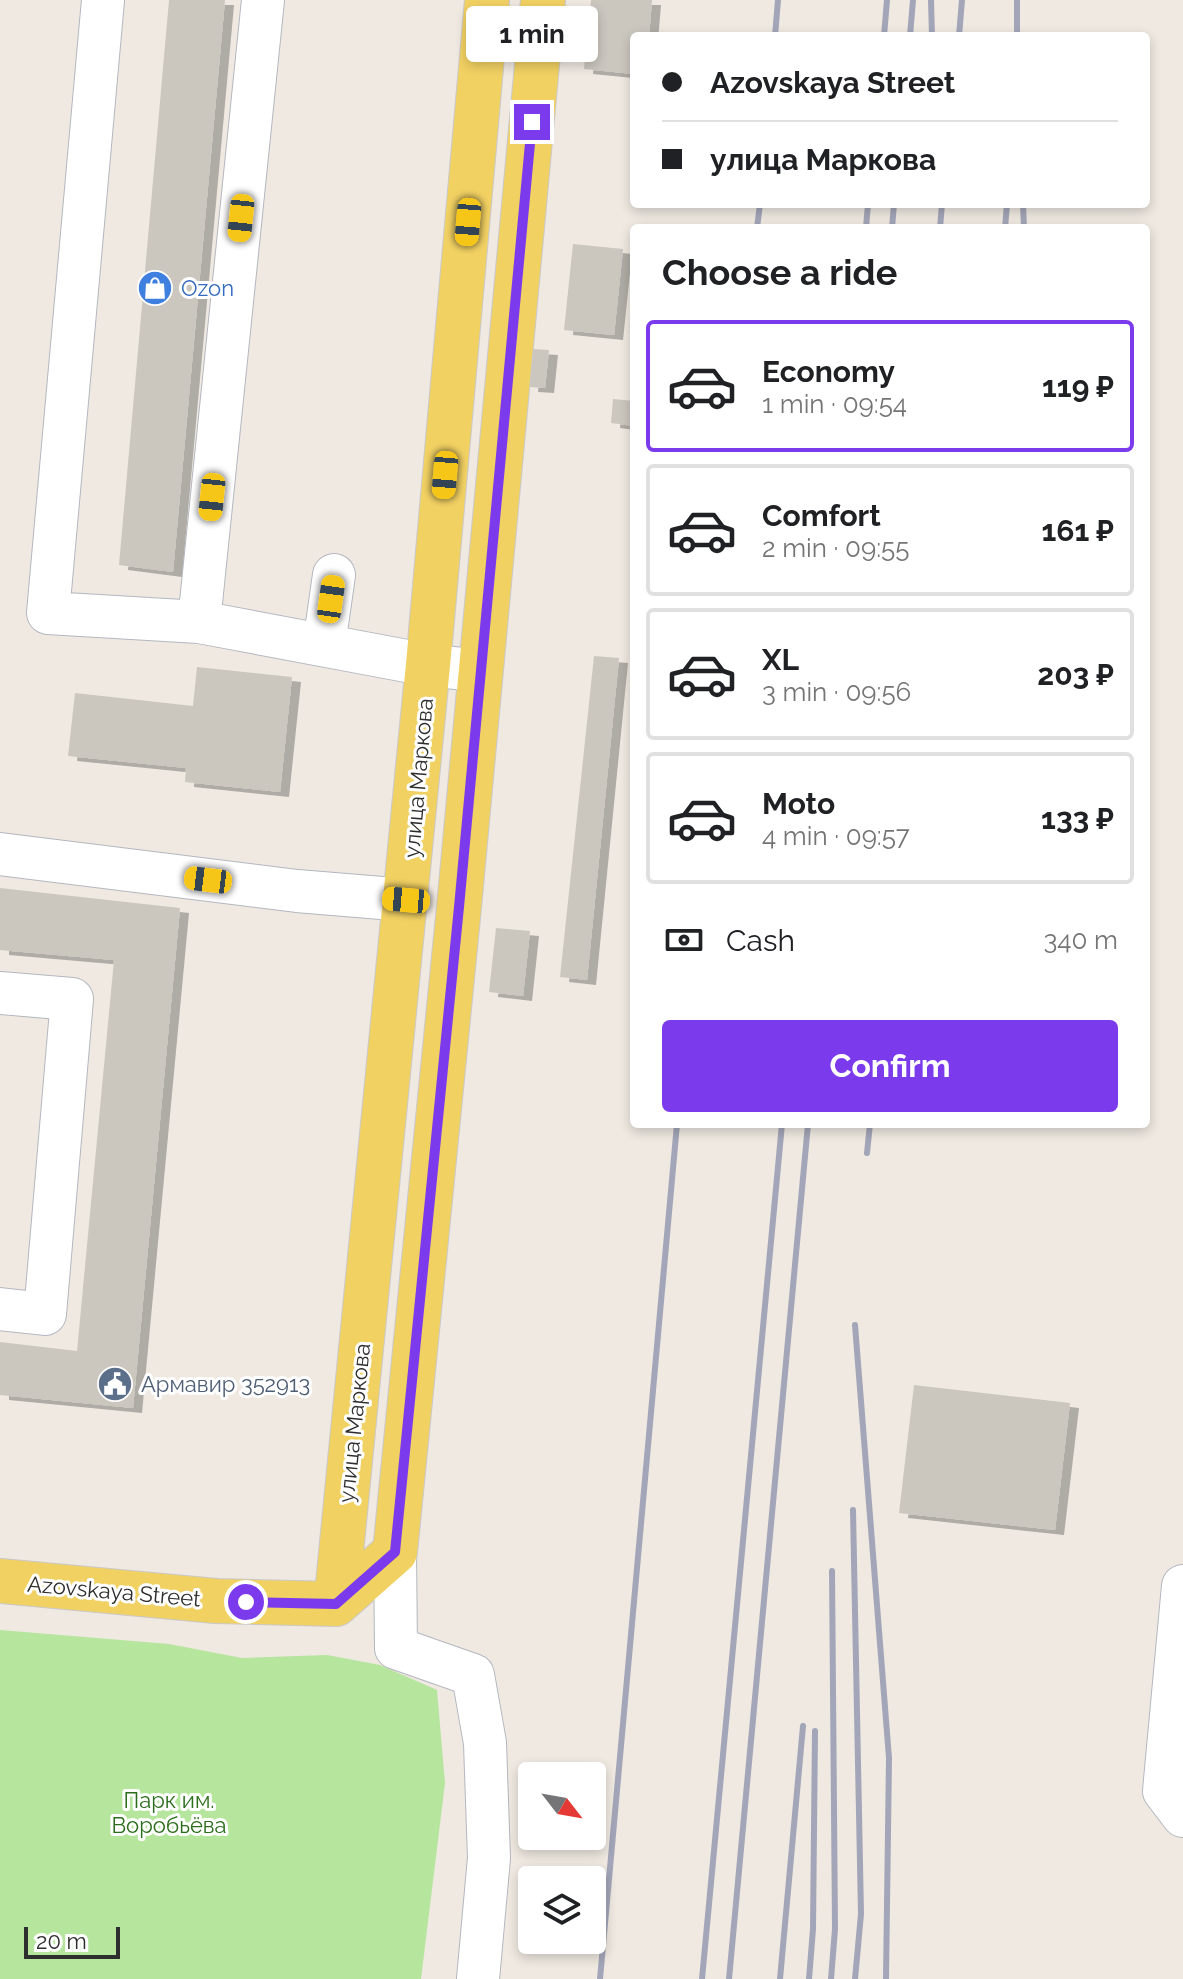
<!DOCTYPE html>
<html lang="en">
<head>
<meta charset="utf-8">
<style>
  :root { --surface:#fff; --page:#f2f2f2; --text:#202124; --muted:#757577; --line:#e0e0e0; --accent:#7c3aed }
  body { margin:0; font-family:Raleway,sans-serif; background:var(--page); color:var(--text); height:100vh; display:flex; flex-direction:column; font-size:30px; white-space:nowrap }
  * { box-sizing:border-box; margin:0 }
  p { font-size:26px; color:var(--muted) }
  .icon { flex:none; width:44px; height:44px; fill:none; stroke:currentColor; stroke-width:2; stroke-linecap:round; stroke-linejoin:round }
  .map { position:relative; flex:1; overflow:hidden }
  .side { position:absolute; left:630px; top:224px; width:520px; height:904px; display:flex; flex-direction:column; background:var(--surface); border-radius:8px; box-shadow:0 4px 12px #0003 }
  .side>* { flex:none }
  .top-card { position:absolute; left:630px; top:32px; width:520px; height:176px; border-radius:8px; box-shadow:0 4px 12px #0003; display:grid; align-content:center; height:176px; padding:0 32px; background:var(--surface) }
  .needle { width:52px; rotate:121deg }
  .tools { position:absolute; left:518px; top:1762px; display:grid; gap:16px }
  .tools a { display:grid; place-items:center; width:88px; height:88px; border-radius:8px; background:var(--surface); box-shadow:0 4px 12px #0003; font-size:40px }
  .scale { position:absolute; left:24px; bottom:20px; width:96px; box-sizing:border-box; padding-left:8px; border:4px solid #2e2e2e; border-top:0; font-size:22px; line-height:28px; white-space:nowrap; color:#2e2e2e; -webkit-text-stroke:6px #fff; paint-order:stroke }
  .end { position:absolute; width:36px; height:36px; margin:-18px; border:10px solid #7c3aed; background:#fff; box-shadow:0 0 0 4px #fff }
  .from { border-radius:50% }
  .bubble { position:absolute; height:56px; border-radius:8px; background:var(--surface); box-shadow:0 4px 12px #0003; font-size:26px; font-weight:700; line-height:56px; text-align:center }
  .car { position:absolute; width:24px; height:48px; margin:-24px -12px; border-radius:10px; box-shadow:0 0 6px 2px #0007; background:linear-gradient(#f5c518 24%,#345 0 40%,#f5c518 0 76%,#345 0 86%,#f5c518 0) }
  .top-card b { display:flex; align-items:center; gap:28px; height:76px; font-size:30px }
  .top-card b+b { border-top:2px solid var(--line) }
  .top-card i { width:20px; height:20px; background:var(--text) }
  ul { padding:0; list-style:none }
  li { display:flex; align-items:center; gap:24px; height:132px; margin:0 16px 12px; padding:0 16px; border:4px solid var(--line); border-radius:8px }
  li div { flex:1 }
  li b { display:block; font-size:30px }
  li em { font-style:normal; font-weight:700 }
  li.active { border-color:var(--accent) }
  li>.icon { width:72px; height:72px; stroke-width:1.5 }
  h2 { padding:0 32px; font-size:36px; line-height:96px }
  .pay { display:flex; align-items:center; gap:20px; height:88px; padding:0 32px; font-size:30px }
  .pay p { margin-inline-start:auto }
  .cta { display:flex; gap:16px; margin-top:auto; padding:16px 32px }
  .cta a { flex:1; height:92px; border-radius:8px; background:var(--accent); color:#fff; font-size:32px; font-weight:700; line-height:92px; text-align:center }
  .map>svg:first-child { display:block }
</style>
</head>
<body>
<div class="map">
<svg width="1183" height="1979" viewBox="0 0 1183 1979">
  <defs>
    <filter id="shadow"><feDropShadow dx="9" dy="5" stdDeviation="0" flood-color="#0004"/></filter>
  </defs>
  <rect width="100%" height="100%" fill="#efe9e1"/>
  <!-- green -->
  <path fill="#b6e59e" d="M0 1630 169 1644 242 1658 327 1655 380 1665 437 1690 445 1783 421 1979H0Z"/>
  <!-- building -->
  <path fill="#cbc7bf" filter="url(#shadow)" d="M169 0H225L173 572 119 565Z
    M591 0H652L649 36H634V74L584 69Z
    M573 244 623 249 614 335 564 330Z
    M533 349 549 350 545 388 529 387Z
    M613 399 634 401V426L611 423Z
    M594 656 619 658 587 980 560 977Z
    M197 667 292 677 280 792 185 782 186 768 68 756 75 693 193 706Z
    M0 888 180 908 133 1408 0 1395V1342L77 1351 114 960 0 950Z
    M496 928 530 931 523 996 489 992Z
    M914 1385 1070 1403 1055 1530 899 1513Z"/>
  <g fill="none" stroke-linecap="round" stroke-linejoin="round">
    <!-- minor casing -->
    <g stroke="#b4b7c1" stroke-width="44">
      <path id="minor" d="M103 0 48 613 199 622 428 665 481 671
        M199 622 263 0
        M324 645 334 575
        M0 854 297 891 406 900
        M0 993 72 999 45 1314 0 1309
        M395 1552 396 1648 473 1675 485 1743 489 1858 478 1979
        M1183 1586 1164 1791 1183 1816"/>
    </g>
    <!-- major casing -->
    <g stroke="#c9c9c9" stroke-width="46">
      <path id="major" d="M0 1581 216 1601 336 1604 395 1552 459 907 543 0
        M336 1604 428 665 487 0"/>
    </g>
    <!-- minor -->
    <use href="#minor" stroke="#fff" stroke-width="42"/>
    <!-- major -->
    <use href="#major" stroke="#f2d163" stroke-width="44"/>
    <!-- rail -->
    <path stroke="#a3a6b8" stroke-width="6" d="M931 0 932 36
      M1017 0V36
      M775 36 778 0
      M884 36 887 0
      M910 36 913 0
      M959 36 962 0
      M1023 204 1024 228
      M757 228 760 204
      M866 228 868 204
      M892 228 894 204
      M940 228 942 204
      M1005 228 1007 204
      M867 1153 870 1124
      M855 1325 889 1758 886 1979
      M853 1510 861 1914 855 1979
      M600 1979 677 1124
      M702 1979 782 1124
      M729 1979 808 1124
      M780 1979 803 1726
      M809 1979 813 1929 815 1731
      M831 1979 835 1929 832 1571"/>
  </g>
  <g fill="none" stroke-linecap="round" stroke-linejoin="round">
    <!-- route -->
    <path stroke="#7c3aed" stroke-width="10" d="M246 1602 336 1604 395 1552 459 907 532 122"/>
  </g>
  <!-- icons -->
  <defs>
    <g id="shop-disc" transform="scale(1.8)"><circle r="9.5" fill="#3f7fe0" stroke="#fff"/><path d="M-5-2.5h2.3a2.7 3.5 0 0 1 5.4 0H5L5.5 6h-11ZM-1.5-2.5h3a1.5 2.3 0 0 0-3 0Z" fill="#fff"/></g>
    <g id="civic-disc" transform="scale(1.8)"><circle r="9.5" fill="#5c6f8a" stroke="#fff"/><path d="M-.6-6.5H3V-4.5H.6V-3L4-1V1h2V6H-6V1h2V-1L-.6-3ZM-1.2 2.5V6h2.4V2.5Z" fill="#fff"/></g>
  </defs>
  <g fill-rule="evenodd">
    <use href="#shop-disc" x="155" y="288"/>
    <use href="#civic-disc" x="115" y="1384"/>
  </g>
  <g text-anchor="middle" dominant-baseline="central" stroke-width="6" stroke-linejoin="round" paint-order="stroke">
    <!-- shop labels -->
    <g font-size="22" fill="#366cbe" stroke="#fff" text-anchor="start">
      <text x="181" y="288">Ozon</text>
    </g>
    <!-- street labels -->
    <g font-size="22" fill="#2e2e2e" stroke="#fff">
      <text transform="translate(418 778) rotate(-85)">улица Маркова</text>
      <text transform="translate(354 1423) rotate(-84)">улица Маркова</text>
      <text transform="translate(114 1591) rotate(5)">Azovskaya Street</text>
    </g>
    <!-- service labels -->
    <g font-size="22" fill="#4e5e75" stroke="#fff" text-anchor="start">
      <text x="141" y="1384">Армавир 352913</text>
    </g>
    <!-- park labels -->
    <g font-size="22" fill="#2c6e1b" stroke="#fff">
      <text x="169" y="1800">Парк им.<tspan x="169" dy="25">Воробьёва</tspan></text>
    </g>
  </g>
</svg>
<div class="tools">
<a><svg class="needle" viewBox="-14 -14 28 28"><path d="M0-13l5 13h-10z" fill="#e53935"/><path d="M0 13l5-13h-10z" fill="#757577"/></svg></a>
<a><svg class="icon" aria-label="layers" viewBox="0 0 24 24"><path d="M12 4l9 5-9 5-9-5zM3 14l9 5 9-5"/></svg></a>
</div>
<div class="scale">20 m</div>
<i class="end from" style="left:246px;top:1602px"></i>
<i class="end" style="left:532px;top:122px"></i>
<div class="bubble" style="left:466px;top:6px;width:132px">1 min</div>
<i class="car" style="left:241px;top:218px;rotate:186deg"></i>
<i class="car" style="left:468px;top:222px;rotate:185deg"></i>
<i class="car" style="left:445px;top:475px;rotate:185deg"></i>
<i class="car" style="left:212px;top:497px;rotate:186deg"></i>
<i class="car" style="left:331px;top:599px;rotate:8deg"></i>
<i class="car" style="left:208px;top:880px;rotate:277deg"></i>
<i class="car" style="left:406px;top:900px;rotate:275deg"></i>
<div class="top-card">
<b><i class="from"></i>Azovskaya Street</b>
<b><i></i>улица Маркова</b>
</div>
<section class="side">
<h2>Choose a ride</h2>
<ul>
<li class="active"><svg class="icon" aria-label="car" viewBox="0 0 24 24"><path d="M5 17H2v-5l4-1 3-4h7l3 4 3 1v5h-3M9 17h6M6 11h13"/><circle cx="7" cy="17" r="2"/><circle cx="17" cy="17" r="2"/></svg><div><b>Economy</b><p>1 min · 09:54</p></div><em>119 ₽</em></li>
<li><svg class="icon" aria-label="car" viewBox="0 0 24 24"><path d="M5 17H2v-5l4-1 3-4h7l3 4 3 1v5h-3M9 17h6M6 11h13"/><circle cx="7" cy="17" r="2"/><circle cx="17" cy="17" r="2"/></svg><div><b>Comfort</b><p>2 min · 09:55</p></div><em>161 ₽</em></li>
<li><svg class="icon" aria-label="car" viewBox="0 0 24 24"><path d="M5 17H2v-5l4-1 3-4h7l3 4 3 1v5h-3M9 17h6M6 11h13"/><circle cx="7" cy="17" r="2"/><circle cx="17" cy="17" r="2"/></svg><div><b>XL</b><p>3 min · 09:56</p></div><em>203 ₽</em></li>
<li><svg class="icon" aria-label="car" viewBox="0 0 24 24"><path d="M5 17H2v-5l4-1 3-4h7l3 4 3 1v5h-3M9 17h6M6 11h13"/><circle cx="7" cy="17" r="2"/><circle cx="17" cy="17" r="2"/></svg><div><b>Moto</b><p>4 min · 09:57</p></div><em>133 ₽</em></li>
</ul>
<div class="pay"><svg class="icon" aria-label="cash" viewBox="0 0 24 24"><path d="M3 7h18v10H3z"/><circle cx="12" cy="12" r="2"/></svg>Cash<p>340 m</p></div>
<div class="cta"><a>Confirm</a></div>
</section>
</div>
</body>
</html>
